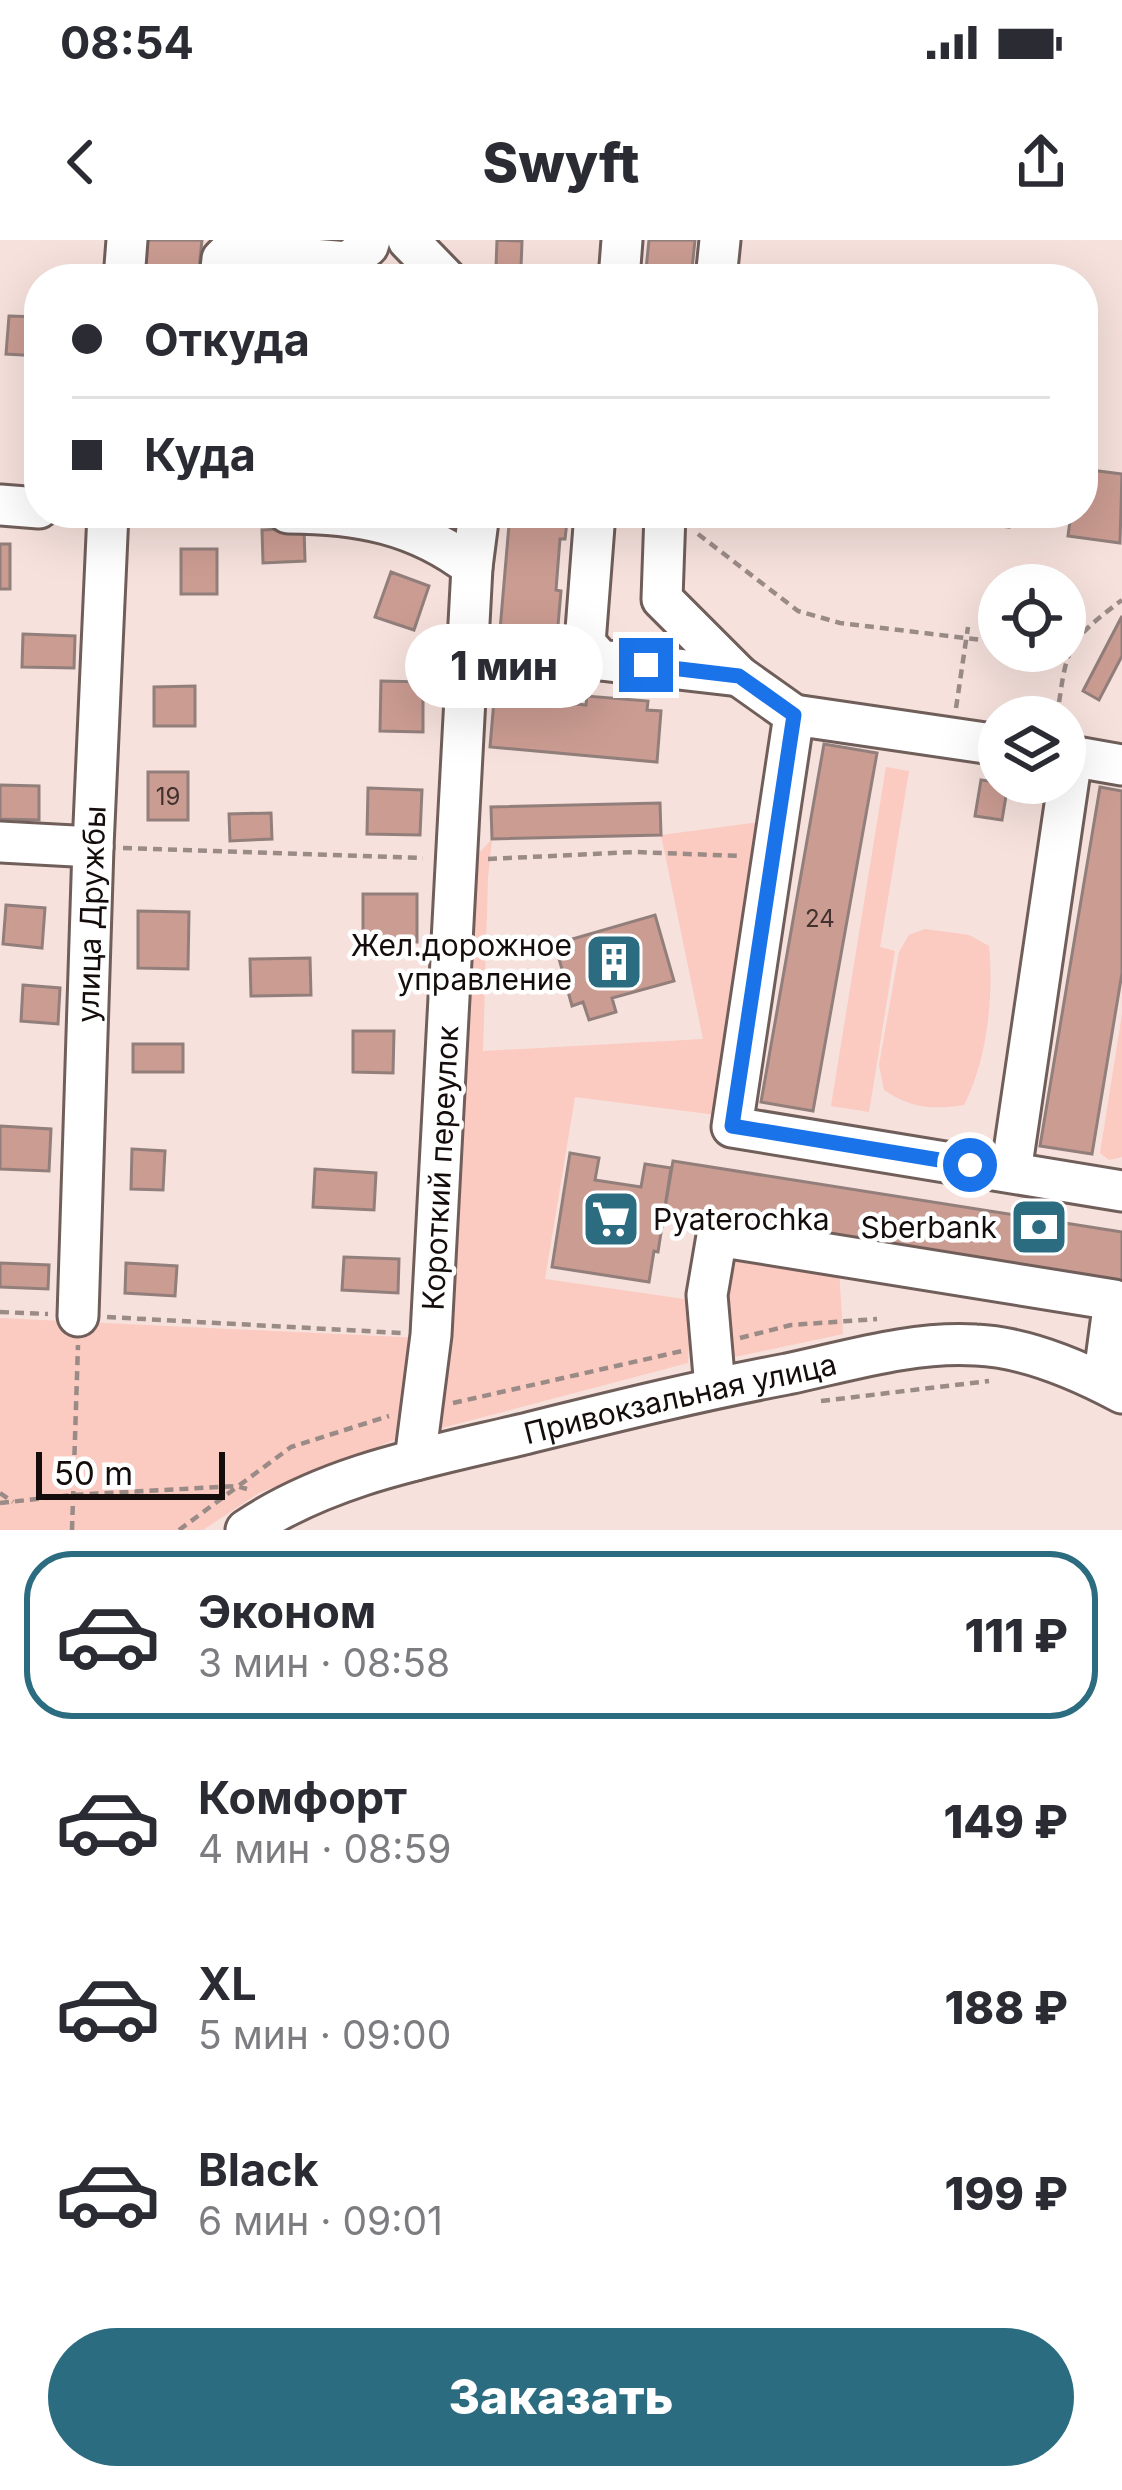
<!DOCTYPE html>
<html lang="ru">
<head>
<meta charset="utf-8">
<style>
  :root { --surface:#fff; --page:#f7f7f7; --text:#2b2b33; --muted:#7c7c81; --line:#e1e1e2; --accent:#2b6c80 }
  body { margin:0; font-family:Inter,sans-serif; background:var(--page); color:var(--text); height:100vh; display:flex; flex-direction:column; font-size:45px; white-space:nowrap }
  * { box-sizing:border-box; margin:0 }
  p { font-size:39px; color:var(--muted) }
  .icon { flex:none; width:66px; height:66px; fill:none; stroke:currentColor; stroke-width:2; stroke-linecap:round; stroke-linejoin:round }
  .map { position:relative; height:1290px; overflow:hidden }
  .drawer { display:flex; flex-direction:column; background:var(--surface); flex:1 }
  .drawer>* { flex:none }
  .top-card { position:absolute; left:24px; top:24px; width:1074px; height:264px; border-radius:48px; box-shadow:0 12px 48px #0002; display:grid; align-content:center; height:264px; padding:0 48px; background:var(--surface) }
  .fabs { position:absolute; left:978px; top:324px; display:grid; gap:24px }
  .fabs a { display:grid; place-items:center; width:108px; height:108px; border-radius:50%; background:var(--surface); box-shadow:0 12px 48px #0002; font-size:60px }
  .scale { position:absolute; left:36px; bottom:30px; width:189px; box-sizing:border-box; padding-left:12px; border:6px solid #140d0c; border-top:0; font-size:33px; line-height:42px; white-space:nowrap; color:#140d0c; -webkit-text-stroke:9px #fff; paint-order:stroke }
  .end { position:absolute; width:54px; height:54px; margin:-27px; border:15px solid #1a73e8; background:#fff; box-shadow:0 0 0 6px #fff }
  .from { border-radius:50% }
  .bubble { position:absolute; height:84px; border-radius:42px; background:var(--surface); box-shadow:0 12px 48px #0002; font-size:39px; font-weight:800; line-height:84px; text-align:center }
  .top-card b { display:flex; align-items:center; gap:42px; height:114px; font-size:45px }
  .top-card b+b { border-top:3px solid var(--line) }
  .top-card i { width:30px; height:30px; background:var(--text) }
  ul { padding:21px 0 0; list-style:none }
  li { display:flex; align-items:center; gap:36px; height:168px; margin:0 24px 18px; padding:0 24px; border:6px solid transparent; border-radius:48px }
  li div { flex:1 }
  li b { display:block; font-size:45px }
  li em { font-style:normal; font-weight:800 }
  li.active { border-color:var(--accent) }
  li>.icon { width:108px; height:108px; stroke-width:1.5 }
  .action { display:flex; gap:24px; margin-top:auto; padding:24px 48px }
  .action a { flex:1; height:138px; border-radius:72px; background:var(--accent); color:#fff; font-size:48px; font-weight:800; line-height:138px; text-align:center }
  .status { display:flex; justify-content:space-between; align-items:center; height:84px; padding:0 60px; background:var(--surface); direction:ltr }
  .status svg { height:33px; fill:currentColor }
  header { display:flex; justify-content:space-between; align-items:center; height:156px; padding:0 48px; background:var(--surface); font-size:54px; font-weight:800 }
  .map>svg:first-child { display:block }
</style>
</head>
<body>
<div class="status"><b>08:54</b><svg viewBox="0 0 49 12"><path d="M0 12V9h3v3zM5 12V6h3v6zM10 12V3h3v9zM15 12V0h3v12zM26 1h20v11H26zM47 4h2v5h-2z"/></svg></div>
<header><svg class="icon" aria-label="back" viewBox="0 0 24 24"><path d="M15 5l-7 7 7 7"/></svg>Swyft<svg class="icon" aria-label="share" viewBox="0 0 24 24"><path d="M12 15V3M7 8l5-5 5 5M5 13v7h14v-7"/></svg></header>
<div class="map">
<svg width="1122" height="1290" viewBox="0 0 1122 1290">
  <rect width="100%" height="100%" fill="#f6e1dc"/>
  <!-- green -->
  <path fill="#fbcac0" d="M886 527 909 531 880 707 895 711 869 872 831 866Z
    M760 582 717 875 575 857 545 1039 691 1060 688 1123 392 1201 259 1253 203 1290H0V1078L422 1098 466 627 492 599 488 638 483 811 703 799 661 595Z
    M925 689 969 695 989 706C994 755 987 821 964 865 933 870 910 868 884 850L879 825 899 712 909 695Z
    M1122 774V917L1109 920 1100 913Z
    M733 1012 839 1029 843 1094 730 1118 725 1049Z"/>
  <!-- building -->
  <path fill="#cb9c92" stroke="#927f7b" stroke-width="3" d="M147 0H202L198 39H143Z
    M497 0 522 1 521 28 496 27Z
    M649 0H695L691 39H645Z
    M9 76 39 77V116L6 114Z
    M28 200H39V241L27 240Z
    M1083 229 1122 234 1120 303 1068 296 1071 273H1083Z
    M510 273H568L565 299H560L556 350 561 351 557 397H552L549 424 541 423 538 460 586 465 587 456 648 461 647 470 661 471 657 522 490 507Z
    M960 273H1011L1009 287 959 281Z
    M304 288 305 321 263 323 262 290Z
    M0 304H10V349H0Z
    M181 309H217V354H181Z
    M391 332 429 346 414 390 375 377Z
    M1122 376V416L1099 460 1083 451Z
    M23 394 75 396 74 428 22 427Z
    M381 441 423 442V492L380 491Z
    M195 446V486H154V447Z
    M824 504 877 513 813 871 761 862Z
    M148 532H188V580H148Z
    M981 540 1008 544 1002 580 975 576Z
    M0 545 39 546V580L0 579Z
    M1100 547 1122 551V733L1092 914 1040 906Z
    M368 548 422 550 420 595 367 594Z
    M660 563 661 595 492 599 491 567Z
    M271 573 272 599 230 601 229 574Z
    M363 654H417V702L363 701Z
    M6 665 45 668 42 708 3 704Z
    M138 671 189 672 188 729 138 728Z
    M655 675 674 741 612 758 616 772 589 780 583 762 572 766 555 704Z
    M310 718 311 755 251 756 250 719Z
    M23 745 60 748 58 784 21 781Z
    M353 791H394L393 833 353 832Z
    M133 804H183V832H133Z
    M0 886 51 889 49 931 0 929Z
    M132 909 165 911 163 950 131 949Z
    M570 913 599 918 595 940 641 947 645 924 671 928 658 1012 654 1011 649 1042 552 1027Z
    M673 921 1122 992V1046L664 974Z
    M315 929 376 933 374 970 313 967Z
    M344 1017 399 1019 398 1053 342 1050Z
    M0 1023 49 1025 48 1049 0 1047Z
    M126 1023 177 1026 175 1056 125 1053Z"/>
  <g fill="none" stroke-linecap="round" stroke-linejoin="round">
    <!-- minor casing -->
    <g stroke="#705e5a" stroke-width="45">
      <g id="minor">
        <path d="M408 0 446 39"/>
        <path d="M124 39 127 0"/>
        <path d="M220 39 222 19 229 12 348 22 368 6 370 0"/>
        <path d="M619 39 622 0"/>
        <path d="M716 39 720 0"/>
        <path d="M0 265 39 268"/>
        <path d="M288 273C357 273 417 284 472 327L431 1095 415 1220"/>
        <path d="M595 273 585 403 600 420 739 436"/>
        <path d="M665 273 662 359 739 436 794 475"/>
        <path d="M472 327 479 273"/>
        <path d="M999 505 794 475 732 887 1122 951"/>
        <path d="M1065 515 1122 525"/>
        <path d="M0 602 93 607"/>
        <path d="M1011 932 1072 517"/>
        <path id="s1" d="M78 1076 93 607 108 273"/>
        <path d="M715 1148 707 1055 717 996 1114 1060 1103 1142"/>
        <path id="s2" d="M246 1290C327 1235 427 1217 520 1195 609 1173 697 1151 787 1134 848 1121 913 1101 976 1105 1025 1107 1079 1130 1122 1153"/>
      </g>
    </g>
    <!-- path -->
    <path stroke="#9a8b87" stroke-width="4.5" stroke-dasharray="9 6" stroke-linecap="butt" d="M698 294 798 371 840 383 999 402
      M1053 411 1066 413
      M956 468 968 387
      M1057 477C1067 407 1065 403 1122 360
      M123 608 423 618
      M488 619 635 612 741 616
      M0 1072 48 1074
      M107 1077 401 1093
      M740 1098 791 1085 877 1079
      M821 1161 989 1141
      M453 1163 682 1111
      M0 1253 13 1262
      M0 1263 73 1255 236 1246 247 1249
      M72 1290 78 1105
      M179 1290 291 1207 389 1176"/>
    <!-- minor -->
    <use href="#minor" stroke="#fff" stroke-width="39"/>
  </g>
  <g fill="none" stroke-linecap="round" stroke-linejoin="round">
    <!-- route -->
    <path stroke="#1a73e8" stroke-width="15" d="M646 425 739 436 794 475 732 886 970 925"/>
  </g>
  <!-- icons -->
  <defs>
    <g id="building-square" transform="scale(3)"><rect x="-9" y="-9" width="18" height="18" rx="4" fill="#2b6c80" stroke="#fff"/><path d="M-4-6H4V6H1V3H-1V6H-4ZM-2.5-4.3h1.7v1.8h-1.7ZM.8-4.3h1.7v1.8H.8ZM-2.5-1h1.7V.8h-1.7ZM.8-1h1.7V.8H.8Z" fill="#fff"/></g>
    <g id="supermarket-square" transform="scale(3)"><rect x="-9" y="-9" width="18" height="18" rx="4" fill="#2b6c80" stroke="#fff"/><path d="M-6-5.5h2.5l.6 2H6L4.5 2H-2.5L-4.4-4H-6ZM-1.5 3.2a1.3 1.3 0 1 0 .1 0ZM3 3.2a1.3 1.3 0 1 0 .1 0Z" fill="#fff"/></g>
    <g id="bank-square" transform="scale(3)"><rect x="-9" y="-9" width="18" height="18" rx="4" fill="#2b6c80" stroke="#fff"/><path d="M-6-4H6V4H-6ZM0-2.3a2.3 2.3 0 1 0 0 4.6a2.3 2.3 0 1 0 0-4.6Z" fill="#fff"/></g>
  </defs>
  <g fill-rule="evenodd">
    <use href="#building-square" x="614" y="722"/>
    <use href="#supermarket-square" x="611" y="979"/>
    <use href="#bank-square" x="1039" y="987"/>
  </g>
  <g text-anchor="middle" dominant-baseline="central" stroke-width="9" stroke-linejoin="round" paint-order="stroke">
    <!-- number labels -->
    <g font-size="24" fill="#42312e">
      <text x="168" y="556">19</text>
      <text x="820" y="678">24</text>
    </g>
    <!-- street labels -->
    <g font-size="30" fill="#140d0c" stroke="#fff">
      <text stroke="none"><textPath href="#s1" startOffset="402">улица Дружбы</textPath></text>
      <text transform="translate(440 928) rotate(-87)">Короткий переулок</text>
      <text stroke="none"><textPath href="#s2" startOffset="456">Привокзальная улица</textPath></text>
    </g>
    <!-- poi labels -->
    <g font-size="30" fill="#140d0c" stroke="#fff" text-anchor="end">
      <text x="572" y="705">Жел.дорожное<tspan x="572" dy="34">управление</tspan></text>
      <text x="653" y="979" text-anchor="start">Pyaterochka</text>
      <text x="997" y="987">Sberbank</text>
    </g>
  </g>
</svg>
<div class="fabs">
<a><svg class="icon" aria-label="locate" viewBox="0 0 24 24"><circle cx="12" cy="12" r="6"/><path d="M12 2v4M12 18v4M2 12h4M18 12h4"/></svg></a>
<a><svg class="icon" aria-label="layers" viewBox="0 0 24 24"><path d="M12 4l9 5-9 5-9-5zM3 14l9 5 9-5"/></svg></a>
</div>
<div class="scale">50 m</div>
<i class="end from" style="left:970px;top:925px"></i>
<i class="end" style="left:646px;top:425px"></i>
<div class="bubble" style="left:405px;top:384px;width:198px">1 мин</div>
<div class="top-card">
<b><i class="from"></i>Откуда</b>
<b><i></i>Куда</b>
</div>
</div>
<section class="drawer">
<ul>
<li class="active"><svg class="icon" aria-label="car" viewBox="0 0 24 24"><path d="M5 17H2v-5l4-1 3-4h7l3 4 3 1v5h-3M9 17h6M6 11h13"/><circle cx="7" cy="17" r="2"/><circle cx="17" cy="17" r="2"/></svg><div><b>Эконом</b><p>3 мин · 08:58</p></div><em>111 ₽</em></li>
<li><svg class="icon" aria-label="car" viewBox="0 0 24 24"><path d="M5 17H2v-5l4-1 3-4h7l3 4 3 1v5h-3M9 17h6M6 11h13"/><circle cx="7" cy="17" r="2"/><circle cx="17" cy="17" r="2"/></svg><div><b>Комфорт</b><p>4 мин · 08:59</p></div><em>149 ₽</em></li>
<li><svg class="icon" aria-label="car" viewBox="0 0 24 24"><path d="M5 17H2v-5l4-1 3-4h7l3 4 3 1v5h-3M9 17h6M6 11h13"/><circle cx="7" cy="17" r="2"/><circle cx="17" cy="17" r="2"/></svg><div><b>XL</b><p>5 мин · 09:00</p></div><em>188 ₽</em></li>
<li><svg class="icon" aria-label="car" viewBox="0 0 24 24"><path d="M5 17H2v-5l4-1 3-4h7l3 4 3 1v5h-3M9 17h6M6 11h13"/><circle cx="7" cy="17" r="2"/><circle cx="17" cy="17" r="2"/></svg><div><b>Black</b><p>6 мин · 09:01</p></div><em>199 ₽</em></li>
</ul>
<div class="action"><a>Заказать</a></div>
</section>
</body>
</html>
